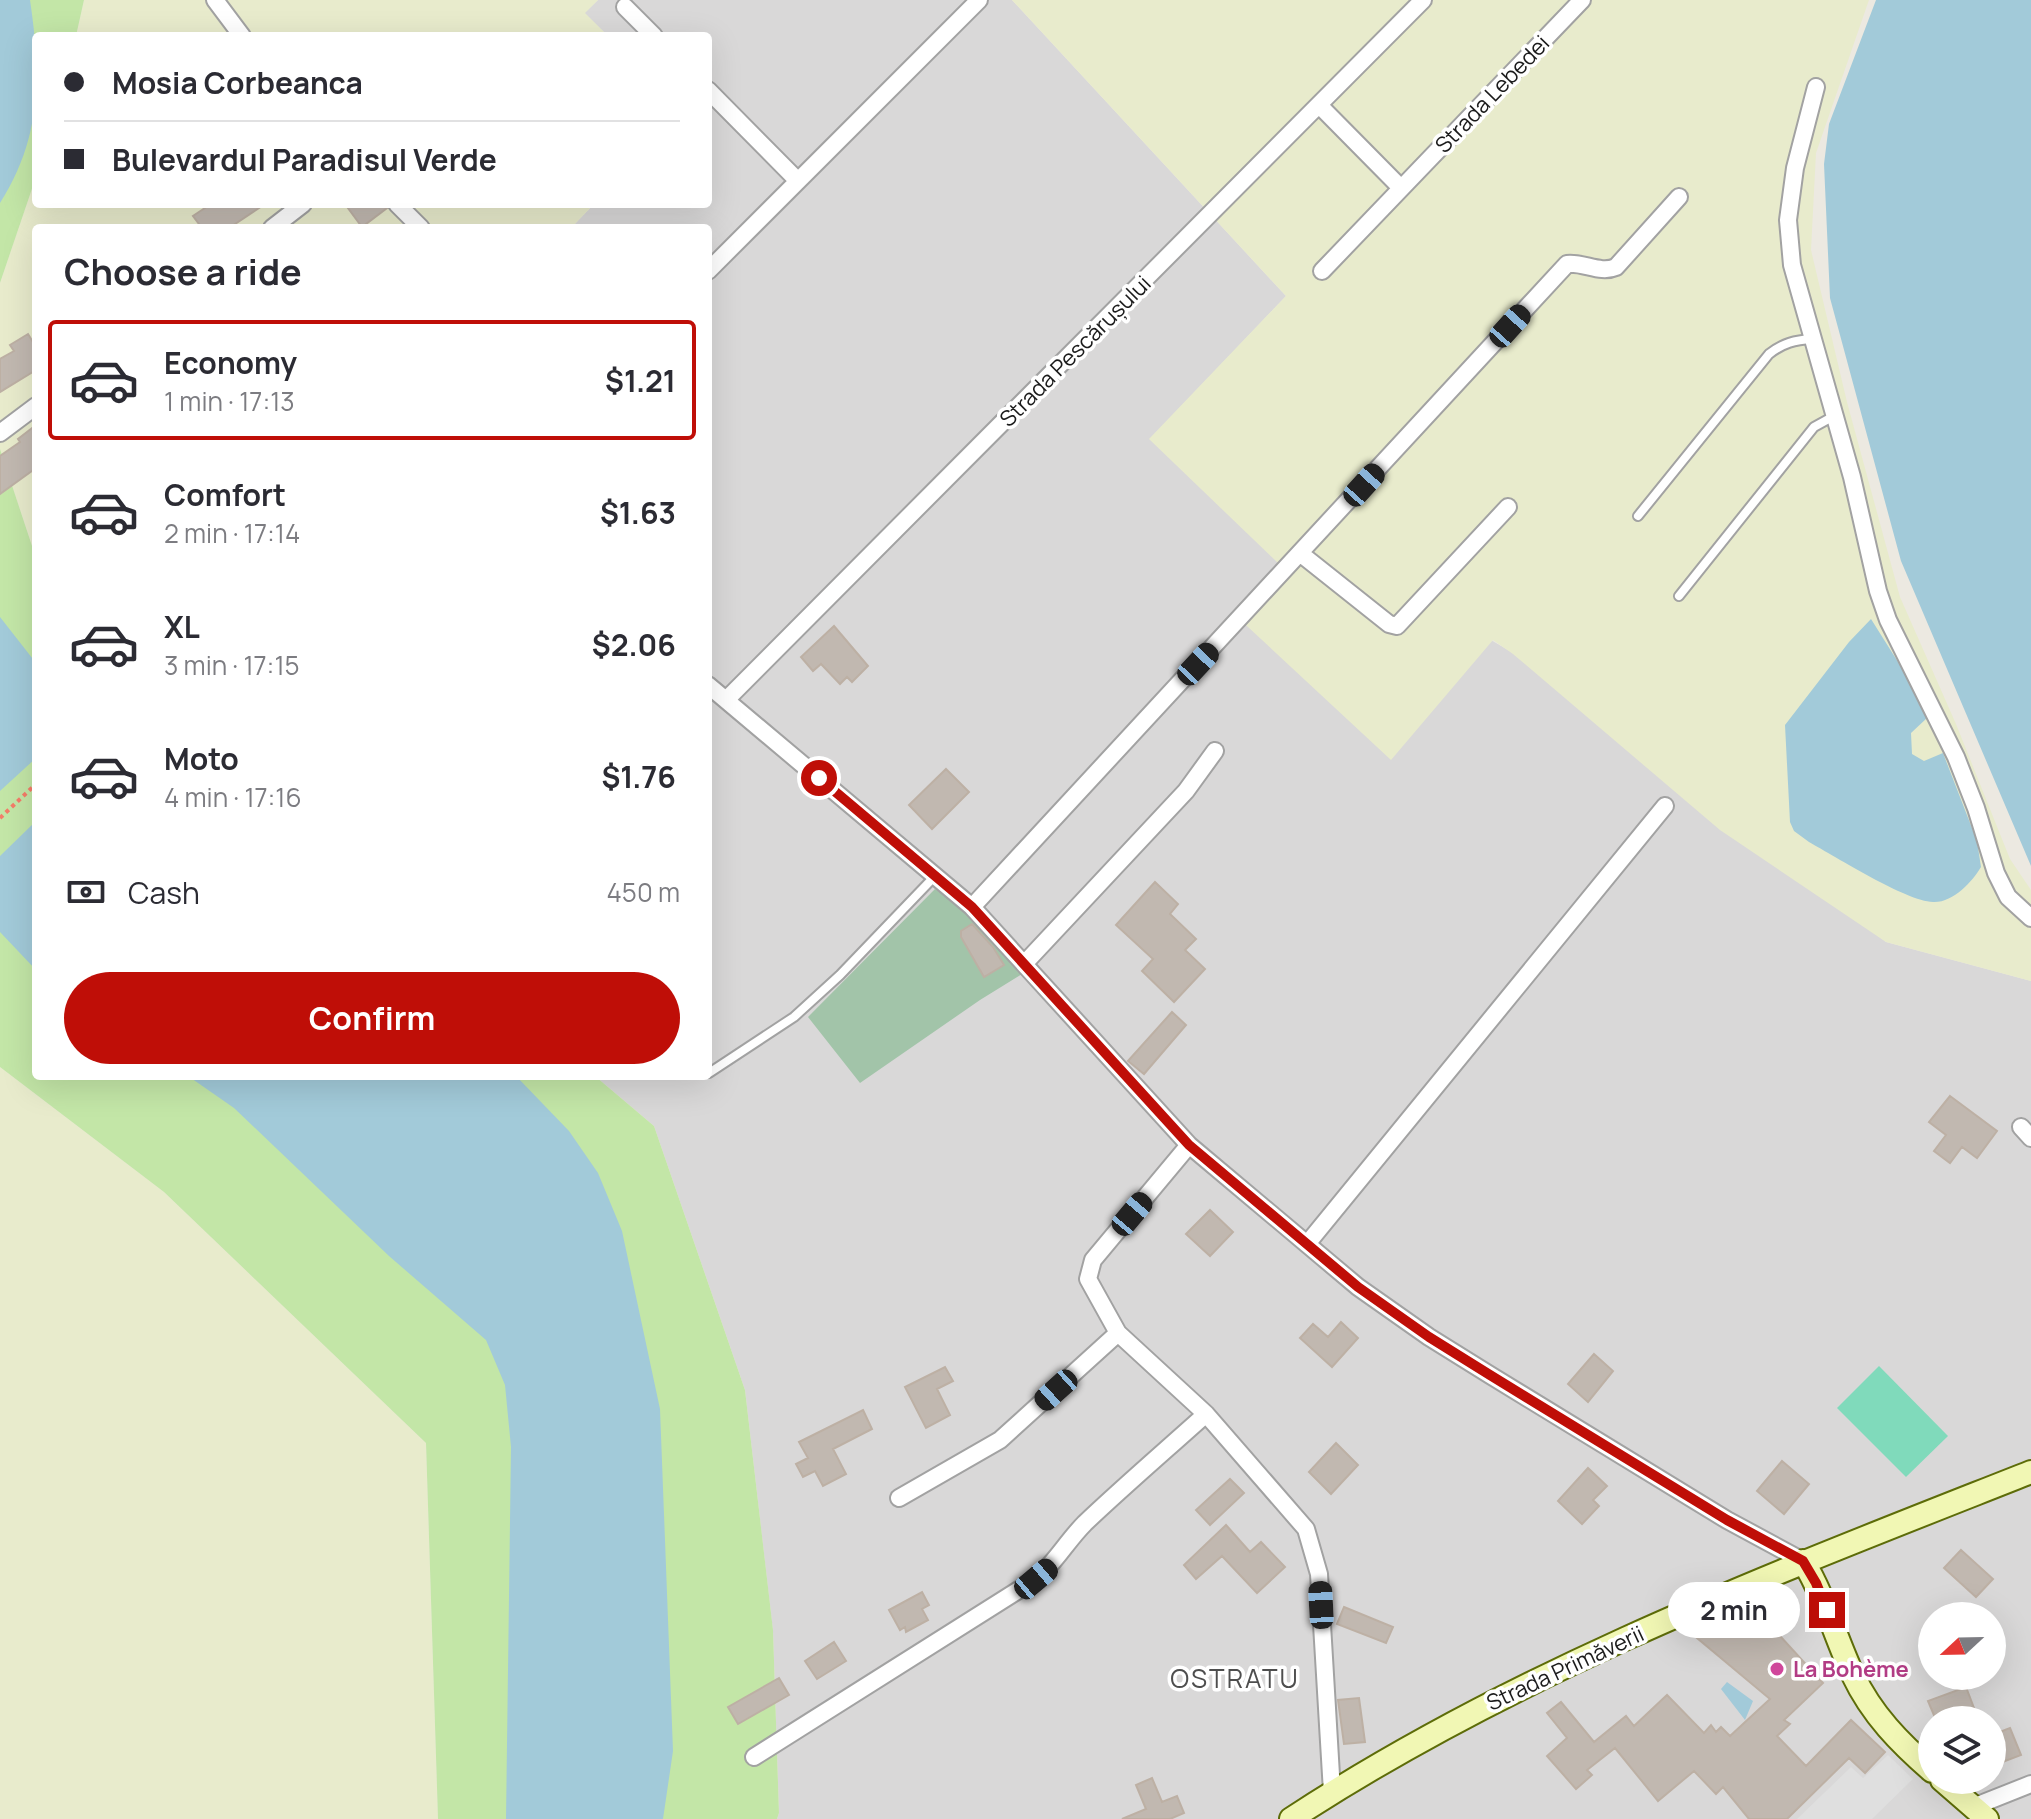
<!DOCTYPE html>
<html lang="en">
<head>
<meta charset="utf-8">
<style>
  :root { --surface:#fff; --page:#f7f7f7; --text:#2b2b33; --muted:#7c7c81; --line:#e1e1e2; --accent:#bf0e07 }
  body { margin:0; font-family:Manrope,sans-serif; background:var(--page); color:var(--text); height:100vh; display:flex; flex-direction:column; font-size:30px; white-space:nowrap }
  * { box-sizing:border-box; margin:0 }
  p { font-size:26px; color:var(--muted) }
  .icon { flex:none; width:44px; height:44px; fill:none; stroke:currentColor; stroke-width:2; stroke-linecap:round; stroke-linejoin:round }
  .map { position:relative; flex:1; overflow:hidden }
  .drawer { position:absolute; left:32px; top:224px; width:680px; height:856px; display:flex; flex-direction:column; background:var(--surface); border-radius:8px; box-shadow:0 8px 32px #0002 }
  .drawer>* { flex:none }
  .banner { position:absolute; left:32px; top:32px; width:680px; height:176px; border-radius:8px; box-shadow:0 8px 32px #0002; display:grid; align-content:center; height:176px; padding:0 32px; background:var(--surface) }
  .needle { width:52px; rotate:248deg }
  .buttons { position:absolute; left:1918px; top:1602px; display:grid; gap:16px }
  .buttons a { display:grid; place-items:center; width:88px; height:88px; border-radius:50%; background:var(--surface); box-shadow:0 8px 32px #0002; font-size:40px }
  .end { position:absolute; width:36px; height:36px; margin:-18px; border:10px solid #bf0e07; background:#fff; box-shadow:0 0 0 4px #fff }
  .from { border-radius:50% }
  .bubble { position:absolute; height:56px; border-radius:28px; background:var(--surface); box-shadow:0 8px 32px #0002; font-size:26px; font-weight:700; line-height:56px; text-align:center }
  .car { position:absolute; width:24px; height:48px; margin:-24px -12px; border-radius:10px; box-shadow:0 0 6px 2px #0007; background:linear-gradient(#222 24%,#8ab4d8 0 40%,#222 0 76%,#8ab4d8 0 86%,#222 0) }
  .banner b { display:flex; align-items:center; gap:28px; height:76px; font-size:30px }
  .banner b+b { border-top:2px solid var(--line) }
  .banner i { width:20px; height:20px; background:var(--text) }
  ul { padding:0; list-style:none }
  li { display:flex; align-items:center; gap:24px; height:120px; margin:0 16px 12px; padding:0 16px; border:4px solid transparent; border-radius:8px }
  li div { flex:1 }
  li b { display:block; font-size:30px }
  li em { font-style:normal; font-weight:700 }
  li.on { border-color:var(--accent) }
  li>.icon { width:72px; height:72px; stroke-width:1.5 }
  h2 { padding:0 32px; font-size:36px; line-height:96px }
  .pay { display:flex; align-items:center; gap:20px; height:88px; padding:0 32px; font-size:30px }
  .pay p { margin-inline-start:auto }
  .cta { display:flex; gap:16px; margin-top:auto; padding:16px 32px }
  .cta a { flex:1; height:92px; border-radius:48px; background:var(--accent); color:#fff; font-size:32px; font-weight:700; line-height:92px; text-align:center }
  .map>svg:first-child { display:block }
</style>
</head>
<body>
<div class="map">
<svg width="2031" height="1819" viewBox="0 0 2031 1819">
  <rect width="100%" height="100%" fill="#ece9e1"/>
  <!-- residential -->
  <path fill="#d9d8d8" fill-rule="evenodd" d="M598 0H1012L1286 296 1150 439 1513 653 1886 942 2031 981V1819H777L779 1813 773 1631 745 1390 654 1126 595 1076H708V228H571L594 204H708V36H608L584 13ZM1932 1616H1992V1676H1932ZM1932 1720H1992V1780H1932Z"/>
  <!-- farmland -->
  <path fill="#e8ebcc" d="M84 0H598L585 13 608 36H76Z
    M1012 0H1869L1816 153 1811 250 1847 402 1900 597 1956 724 2010 859 2031 890V981L1886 942 1720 830 1513 654 1493 640 1391 760 1234 614 1279 564 1149 439 1286 296Z
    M36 177V204H594L571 228H36V558L0 449V283Z
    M0 1067 164 1192 426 1443 438 1819H0Z"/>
  <!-- grass -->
  <path fill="#c3e6a7" d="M0 0H84L76 36H36V177L0 283Z
    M0 449 36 558V1076H595L654 1126 745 1390 773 1630 779 1813 777 1819H438L426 1443 164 1192 0 1067Z"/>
  <!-- cemetery -->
  <path fill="#a2c4a9" d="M935 889 973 915 1027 971 980 1000 860 1083 808 1017Z"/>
  <!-- pitch -->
  <path fill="#80dabb" d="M1879 1366 1948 1436 1906 1477 1837 1408Z"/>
  <!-- parking -->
  <path fill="#dfdfdf" d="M1888 1755 1913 1779 1872 1819H1797L1851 1767 1863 1778Z"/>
  <!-- water -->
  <path fill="#a2cad9" d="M0 0H30C41 75 42 137 0 203Z
    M1876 0H2031V866L1901 561 1830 298 1824 164 1829 124Z
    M0 617 36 663V758L0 791Z
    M1871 619 1915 689 1927 718 1911 733 1912 754 1924 761 1943 753 1977 841 1981 867C1972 882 1953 903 1933 902 1906 901 1836 857 1809 842L1794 831 1790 822 1785 725 1849 642Z
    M36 821V970L0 932V856Z
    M188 1076H516L569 1131 598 1173 622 1231 660 1409 673 1751 663 1819H506L511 1447 505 1385 486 1340 389 1256 234 1108Z
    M1727 1682 1753 1701 1745 1720 1721 1689Z"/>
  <!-- building -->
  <path fill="#c1b8b0" stroke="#bdb0a4" stroke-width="2" d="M211 204H265L229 228H202L193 216Z
    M345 204H386L387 208 362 227Z
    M28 334 36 347V370L0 392V359L14 351 10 345Z
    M36 425V468L0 494V456L20 442 18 439Z
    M834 626 868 666 852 682 847 677 840 684 821 664 813 671 801 657Z
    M946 769 969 792 932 829 909 805Z
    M1155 882 1178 904 1170 914 1196 939 1185 950 1205 969 1174 1002 1142 971 1153 959 1116 925Z
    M972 924 993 947 1004 965 984 977 961 937V931Z
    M1172 1012 1186 1025 1144 1074 1128 1061Z
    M1950 1096 1997 1131 1977 1158 1962 1147 1950 1163 1934 1151 1946 1135 1929 1122Z
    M1210 1210 1233 1232 1210 1256 1186 1234Z
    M1341 1322 1358 1338 1332 1367 1300 1338 1313 1324 1328 1337Z
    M1594 1354 1613 1371 1588 1402 1568 1384Z
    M945 1367 953 1381 937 1389 950 1415 926 1428 905 1387Z
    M863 1410 872 1429 833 1449 846 1474 823 1486 815 1471 803 1477 796 1464 808 1458 799 1442Z
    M1336 1443 1358 1465 1331 1494 1309 1472Z
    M1782 1461 1809 1484 1784 1514 1757 1491Z
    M1588 1468 1607 1486 1593 1500 1599 1506 1582 1524 1558 1501Z
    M1230 1479 1244 1493 1210 1525 1196 1510Z
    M1226 1525 1250 1552 1261 1542 1285 1567 1257 1593 1222 1556 1196 1579 1184 1565Z
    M1961 1550 1993 1579 1976 1597 1944 1568Z
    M922 1592 929 1605 922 1609 928 1620 906 1632 905 1627 900 1630 889 1610Z
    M1344 1607 1393 1627 1386 1643 1337 1624Z
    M1760 1614 1823 1683 1784 1720 1790 1724 1777 1736 1806 1766 1851 1720 1885 1752 1865 1773 1849 1758 1787 1819H1749L1723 1787 1716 1794 1694 1771 1658 1801 1615 1748 1587 1770 1592 1775 1576 1789 1547 1756 1567 1738 1547 1713 1561 1702 1594 1742 1626 1716 1634 1726 1667 1695 1704 1733 1711 1725 1716 1732 1721 1727 1730 1736 1770 1699 1697 1638Z
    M834 1642 846 1661 817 1679 805 1661Z
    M779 1678 789 1695 738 1724 728 1707Z
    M1966 1687 1977 1716 1967 1720H1936L1928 1701Z
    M1359 1698 1365 1742 1344 1744 1338 1700Z
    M2010 1728 2021 1755 1992 1766V1735Z
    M1152 1778 1162 1802 1177 1796 1184 1813 1170 1819H1122L1146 1809 1136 1785Z"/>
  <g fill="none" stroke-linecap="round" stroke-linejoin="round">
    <!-- lane casing -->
    <g stroke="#a2a2a2" stroke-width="12">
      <path id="lane" d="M1638 516 1769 354C1783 343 1795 340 1812 339
        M1679 596 1814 427 1834 416
        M709 1073 794 1017 840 975 935 876"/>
    </g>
    <!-- street casing -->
    <g stroke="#a2a2a2" stroke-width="20">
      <path id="street" d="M215 0 242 36
        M625 7 654 36
        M1816 87 1795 168 1788 220 1792 265 1852 477 1878 591 1888 620 1956 757 1976 808 1996 873 2008 897 2031 918
        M708 90 798 181
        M1320 106 1401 188
        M397 204 421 228
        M272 228 303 204
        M708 271 979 0
        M1322 271 1582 0
        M0 433 36 406
        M1301 554 1389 624 1397 626 1508 507
        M708 685 972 907 1189 1145 1358 1287 1429 1337 1490 1375 1727 1520 1803 1561
        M726 700 1423 0
        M972 907 1567 264C1584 262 1600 274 1616 267L1679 197
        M1024 964 1186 791 1215 751
        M2021 1127 2031 1138
        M1189 1145 1093 1260 1088 1279 1118 1333 1206 1414 1306 1529 1319 1574 1332 1792
        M1307 1244 1665 806
        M899 1498 1000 1440 1118 1333
        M754 1757 1036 1579C1055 1563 1067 1541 1085 1523 1124 1486 1166 1450 1206 1414
        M1973 1807 2031 1784"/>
    </g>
    <!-- secondary casing -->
    <g stroke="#5d6c08" stroke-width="26">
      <path id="secondary" d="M1803 1561C1825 1597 1835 1637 1853 1675 1872 1715 1900 1743 1932 1771
        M1942 1780 1987 1819
        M1291 1819C1520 1669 1778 1572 2031 1472"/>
    </g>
    <!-- path -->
    <path stroke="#f47d69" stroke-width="4" stroke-dasharray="4 4" stroke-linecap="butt" d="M0 818 36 784"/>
    <!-- lane -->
    <use href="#lane" stroke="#fff" stroke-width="8"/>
    <!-- street -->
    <use href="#street" stroke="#fff" stroke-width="16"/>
    <!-- secondary -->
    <use href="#secondary" stroke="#f1f7b4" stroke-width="22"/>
  </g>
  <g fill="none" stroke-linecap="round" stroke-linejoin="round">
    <!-- route -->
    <path stroke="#bf0e07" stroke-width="10" d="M819 778 972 907 1189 1145 1358 1287 1429 1337 1490 1375 1727 1520 1803 1561 1816 1583 1827 1610"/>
  </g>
  <!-- markers -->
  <circle fill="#d1479c" stroke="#fff" stroke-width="3" cx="1777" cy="1669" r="8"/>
  <g text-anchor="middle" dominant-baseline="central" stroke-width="7" stroke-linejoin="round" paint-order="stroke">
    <!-- street labels -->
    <g font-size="22" fill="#1b1b1b" stroke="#fff">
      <text transform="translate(1492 94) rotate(-46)">Strada Lebedei</text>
      <text transform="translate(1075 351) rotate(-45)">Strada Pescărușului</text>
      <text transform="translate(1565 1668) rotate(-25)">Strada Primăverii</text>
    </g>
    <!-- hotel labels -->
    <g font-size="22" font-weight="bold" fill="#b23c85" stroke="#fff" text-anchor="start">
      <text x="1793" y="1669">La Bohème</text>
    </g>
    <!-- quarter labels -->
    <g font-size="26" letter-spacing="2" fill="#4e4e4e" stroke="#fff">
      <text x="1235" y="1678">OSTRATU</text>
    </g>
  </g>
</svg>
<div class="buttons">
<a><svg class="needle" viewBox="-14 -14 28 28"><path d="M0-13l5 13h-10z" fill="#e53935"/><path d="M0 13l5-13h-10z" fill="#7c7c81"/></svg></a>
<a><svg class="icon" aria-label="layers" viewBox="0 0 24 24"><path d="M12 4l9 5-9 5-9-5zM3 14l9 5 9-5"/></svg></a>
</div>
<i class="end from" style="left:819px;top:778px"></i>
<i class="end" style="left:1827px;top:1610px"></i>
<div class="bubble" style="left:1668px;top:1582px;width:132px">2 min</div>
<i class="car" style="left:1510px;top:326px;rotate:42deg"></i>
<i class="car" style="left:1364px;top:485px;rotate:42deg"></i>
<i class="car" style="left:1198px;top:664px;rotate:43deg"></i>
<i class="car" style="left:1132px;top:1214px;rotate:40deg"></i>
<i class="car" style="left:1056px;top:1390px;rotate:228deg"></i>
<i class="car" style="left:1036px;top:1579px;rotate:50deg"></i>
<i class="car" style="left:1321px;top:1605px;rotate:357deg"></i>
<div class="banner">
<b><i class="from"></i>Mosia Corbeanca</b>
<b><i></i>Bulevardul Paradisul Verde</b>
</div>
<section class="drawer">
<h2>Choose a ride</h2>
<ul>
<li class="on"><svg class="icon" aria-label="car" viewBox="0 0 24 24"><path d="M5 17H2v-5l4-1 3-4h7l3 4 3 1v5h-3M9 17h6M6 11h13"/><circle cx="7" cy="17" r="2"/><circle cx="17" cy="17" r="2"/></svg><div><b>Economy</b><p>1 min · 17:13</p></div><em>$1.21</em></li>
<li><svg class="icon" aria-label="car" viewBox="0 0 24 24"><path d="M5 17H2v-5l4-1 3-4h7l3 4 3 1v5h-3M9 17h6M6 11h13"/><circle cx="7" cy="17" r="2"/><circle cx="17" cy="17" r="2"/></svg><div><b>Comfort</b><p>2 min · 17:14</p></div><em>$1.63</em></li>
<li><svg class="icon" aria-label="car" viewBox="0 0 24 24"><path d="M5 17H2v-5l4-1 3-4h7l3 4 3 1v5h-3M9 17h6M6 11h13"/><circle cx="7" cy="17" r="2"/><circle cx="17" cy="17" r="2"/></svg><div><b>XL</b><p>3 min · 17:15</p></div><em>$2.06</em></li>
<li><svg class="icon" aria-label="car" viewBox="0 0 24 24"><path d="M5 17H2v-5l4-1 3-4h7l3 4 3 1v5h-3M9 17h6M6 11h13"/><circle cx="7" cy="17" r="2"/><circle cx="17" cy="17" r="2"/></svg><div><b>Moto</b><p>4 min · 17:16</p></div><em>$1.76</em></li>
</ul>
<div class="pay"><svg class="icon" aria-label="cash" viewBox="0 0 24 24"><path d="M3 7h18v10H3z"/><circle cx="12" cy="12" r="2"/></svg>Cash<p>450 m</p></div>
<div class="cta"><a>Confirm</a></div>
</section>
</div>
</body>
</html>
